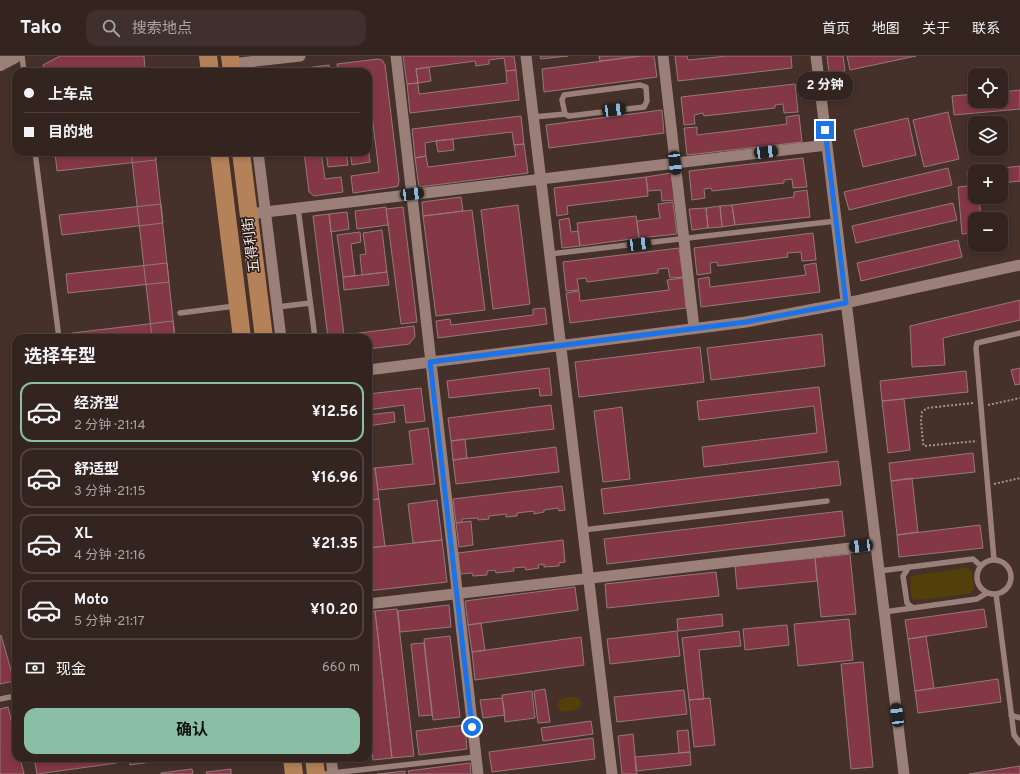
<!DOCTYPE html>
<html lang="zh">
<head>
<meta charset="utf-8">
<style>
  :root { --surface:#342420; --page:#3f302d; --text:#f1f3f6; --muted:#a9a4a5; --line:#4e413e; --accent:#8abfa5 }
  body { margin:0; font-family:Overpass,"Noto Sans SC",sans-serif; background:var(--page); color:var(--text); height:100vh; display:flex; flex-direction:column; font-size:15px; white-space:nowrap }
  * { box-sizing:border-box; margin:0 }
  p { font-size:13px; color:var(--muted) }
  .icon { flex:none; width:22px; height:22px; fill:none; stroke:currentColor; stroke-width:2; stroke-linecap:round; stroke-linejoin:round }
  .map { position:relative; flex:1; overflow:hidden }
  .side { position:absolute; left:12px; top:278px; width:360px; height:428px; display:flex; flex-direction:column; background:var(--surface); border-radius:12px; box-shadow:0 2px 6px #0003,0 0 0 1px var(--line) }
  .side>* { flex:none }
  .top-card { position:absolute; left:12px; top:12px; width:360px; height:88px; border-radius:12px; box-shadow:0 2px 6px #0003,0 0 0 1px var(--line); display:grid; align-content:center; height:88px; padding:0 12px; background:var(--surface) }
  .buttons { position:absolute; left:968px; top:12px; display:grid; gap:8px }
  .buttons a { display:grid; place-items:center; width:40px; height:40px; border-radius:8px; background:var(--surface); box-shadow:0 2px 6px #0003,0 0 0 1px var(--line); font-size:20px }
  .end { position:absolute; width:18px; height:18px; margin:-9px; border:5px solid #1a73e8; background:#fff; box-shadow:0 0 0 2px #fff }
  .from { border-radius:50% }
  .bubble { position:absolute; height:28px; border-radius:12px; background:var(--surface); box-shadow:0 2px 6px #0003,0 0 0 1px var(--line); font-size:13px; font-weight:700; line-height:28px; text-align:center }
  .car { position:absolute; width:12px; height:24px; margin:-12px -6px; border-radius:5px; box-shadow:0 0 3px 1px #0007; background:linear-gradient(#222 24%,#8ab4d8 0 40%,#222 0 76%,#8ab4d8 0 86%,#222 0) }
  .top-card b { display:flex; align-items:center; gap:14px; height:38px; font-size:15px }
  .top-card b+b { border-top:1px solid var(--line) }
  .top-card i { width:10px; height:10px; background:var(--text) }
  ul { padding:0; list-style:none }
  li { display:flex; align-items:center; gap:12px; height:60px; margin:0 8px 6px; padding:0 4px; border:2px solid var(--line); border-radius:12px }
  li div { flex:1 }
  li b { display:block; font-size:15px }
  li em { font-style:normal; font-weight:700 }
  li.current { border-color:var(--accent) }
  li>.icon { width:36px; height:36px; stroke-width:1.5 }
  h2 { padding:0 12px; font-size:18px; line-height:48px }
  .pay { display:flex; align-items:center; gap:10px; height:44px; padding:0 12px; font-size:15px }
  .pay p { margin-inline-start:auto }
  .button { display:flex; gap:8px; margin-top:auto; padding:8px 12px }
  .button a { flex:1; height:46px; border-radius:12px; background:var(--accent); color:#111; font-size:16px; font-weight:700; line-height:46px; text-align:center }
  header { display:flex; align-items:center; gap:24px; box-sizing:border-box; height:56px; padding:0 20px; background:var(--surface); border-bottom:1px solid var(--line) }
  header strong { font-size:19px }
  nav { display:flex; gap:22px; margin-inline-start:auto; font-size:14px }
  .search { width:280px; height:36px; background:var(--page); display:flex; align-items:center; gap:10px; box-sizing:border-box; padding:0 14px; border-radius:12px; color:var(--muted); font-size:15px }
  .map>svg:first-child { display:block }
</style>
</head>
<body>
<header>
<strong>Tako</strong>
<div class="search"><svg class="icon" aria-label="search" viewBox="0 0 24 24"><circle cx="10" cy="10" r="6"/><path d="M15 15l6 6"/></svg>搜索地点</div>
<nav><a>首页</a><a>地图</a><a>关于</a><a>联系</a></nav>
</header>
<div class="map">
<svg width="1020" height="718" viewBox="0 0 1020 718">
  <rect width="100%" height="100%" fill="#45302a"/>
  <!-- green -->
  <path fill="#533f0a" d="M964 512 970 513 972 516 974 534 968 538 919 544 913 543 911 540 910 520Z
    M569 641H576L580 644 581 648 580 652C574 655 566 657 560 655L557 649C560 643 563 642 569 641Z"/>
  <!-- building -->
  <path fill="#843745" stroke="#95797c" d="M60 0H144L145 13 124 16H44L43 9Z
    M403 0H514L516 14 506 15 504 2 489 4V8L476 10 475 5 416 13 418 27 407 28Z
    M540 0H568L541 3Z
    M599 0H641L600 5Z
    M641 0H654L657 21 544 36 542 13Z
    M675 0H687L688 4 727 0H791L792 12 678 25Z
    M827 0H843L845 15 829 17Z
    M847 0H916L850 14Z
    M378 3 382 4 385 9 399 125 398 130 394 131 353 137 351 120 379 116 368 27V16H338L337 8Z
    M329 9 330 16H296L298 13Z
    M429 11 431 25 418 27 416 13Z
    M516 14 519 44 410 57 407 28 418 27 419 38 507 27 506 15Z
    M795 28 798 56 784 57 783 48 775 49V52L704 60 703 57 694 59 695 68 684 69 681 41Z
    M1020 34V53L954 59 952 40 975 38V45H1001V36Z
    M662 54 664 77 549 92 546 69Z
    M948 56 959 103 924 111 913 64Z
    M799 59 802 86 687 99 684 72 697 71V79L787 68 786 61Z
    M521 60 524 88 514 89 512 76 436 85 425 87 426 100 415 102 412 73Z
    M908 62 916 99 863 111 854 74Z
    M453 83 454 94 438 96 436 85Z
    M524 88 528 117 419 131 415 102 426 100 428 111 516 100 514 89Z
    M368 90 370 106 352 109 350 96H368Z
    M60 96H155L156 104 57 115 55 97Z
    M131 96H155L175 282H152Z
    M304 96H321L325 123 341 121 343 136 314 140 309 136Z
    M326 96H346L348 109 328 111Z
    M803 102 807 131 793 132 792 123 784 124V127L712 135 711 132 704 133 705 142 692 144 689 115Z
    M1020 110V125L1001 127V115H975V130H968L967 116Z
    M948 112 952 129 849 154 844 136Z
    M671 117 675 144 662 145 661 134 648 135 646 121Z
    M646 121 648 140 567 150 568 158 557 160 554 132Z
    M968 130H975V141H979L981 163H975V177L962 178 958 131Z
    M807 134 810 161 735 169 732 149 794 141V136Z
    M461 141 463 155 423 160 422 146Z
    M673 146 677 178 639 182 637 165 660 162 658 148Z
    M953 147 957 164 856 187 852 170Z
    M161 148 163 167 62 179 59 159Z
    M518 149 530 248 493 253 481 154Z
    M732 149 735 169 722 171 720 150Z
    M720 150 722 171 708 172 706 152Z
    M386 151 388 169 357 173 355 155Z
    M403 151 417 266 401 268 386 153Z
    M706 152 708 172 692 174 689 153Z
    M472 154 485 254 436 260 423 160Z
    M347 156 349 173 331 176 329 158Z
    M329 158 344 279 414 270 415 281 409 288 368 293V282H328L313 160Z
    M636 160 639 182 580 190 577 167Z
    M569 162 571 176 578 175 580 190 562 192 559 164Z
    M382 174 387 216 362 219 360 199 366 198 363 177Z
    M360 176 361 186 351 188 355 220 343 221 337 179Z
    M813 177 816 204 802 205 801 196 787 197 788 201 718 210 717 206 710 207 711 217 697 219 694 192Z
    M958 184 962 201 861 225 857 207Z
    M679 192 683 221 670 222 668 212 658 213V217L587 226 586 222 577 223 579 234 566 235 563 206Z
    M167 207 169 226 68 237 66 218Z
    M816 207 820 236 701 251 698 223 709 221 710 231 806 219 804 209Z
    M387 216 389 229 344 234 343 221Z
    M683 222 686 252 570 267 566 237 579 235 580 245 669 234 667 224Z
    M1020 244V264L943 282 945 309 912 311 910 270Z
    M545 252 547 268 438 282 436 265 450 263 451 269 533 259V253Z
    M173 265 175 282H72V277Z
    M822 278 825 310 711 324 707 292Z
    M700 291 704 326 579 341 575 306Z
    M549 312 552 339 540 340 539 332 449 342 447 325Z
    M1020 312V328L1015 329 1011 314Z
    M966 315 968 336 882 345 880 325Z
    M819 331 827 396 704 411 702 391 817 377 814 350 699 364 697 345Z
    M421 332 425 365 406 367 404 349 368 354V338Z
    M904 343 910 394 888 397 882 345Z
    M551 349 554 373 451 385 448 362Z
    M622 351 630 423 603 426 594 355Z
    M394 356 395 366 368 370V359Z
    M428 372 435 428 378 434 375 412 413 408 409 375Z
    M465 383 467 402 453 404 451 385Z
    M556 391 559 416 456 428 453 404Z
    M973 397 975 416 891 425 889 407Z
    M838 405 841 429 604 458 601 433Z
    M375 412 379 443 368 444V413Z
    M912 422 918 476 897 479 891 425Z
    M562 430 565 454 559 455 558 452 544 454V456L534 458V455L517 457V460L506 461V458L489 460V463L478 464V462L462 463V466L456 467 453 443Z
    M379 443 385 490 368 492V444Z
    M437 444 442 484 413 487 408 448Z
    M842 455 845 480 607 508 604 483Z
    M471 465 473 489 459 491 456 467Z
    M980 469 983 492 899 501 897 479Z
    M442 484 447 526 368 535V492Z
    M563 484 565 506 559 507V510L544 511V508L538 509 539 512 526 514 525 511 513 512 514 515 496 517 495 514 487 515V519L473 520 472 517 460 518 458 497Z
    M850 498 856 558 821 561 815 502Z
    M815 502 817 525 737 533 735 510Z
    M716 516 719 540 607 552 605 528Z
    M575 531 578 554 468 569 465 545Z
    M449 549 451 571 400 576 398 555Z
    M397 553 414 700 392 702 375 555Z
    M984 553 987 571 908 583 905 564Z
    M375 555 392 702 373 704 368 658V556Z
    M722 558 723 570 678 575 677 563Z
    M849 563 853 604 798 610 794 568Z
    M481 567 485 594 472 596 468 569Z
    M787 569 789 589 745 594 743 573Z
    M677 575 680 600 610 608 607 583Z
    M739 575 741 590 699 594 704 643 689 644 682 582Z
    M1 579 14 625 0 628V580Z
    M450 580 460 661 433 664 424 583Z
    M926 580 934 632 915 635 908 583Z
    M581 581 584 609 475 624 472 596Z
    M424 587 432 659 419 660 411 588Z
    M863 606 873 711 851 713 841 608Z
    M998 623 1001 646 918 657 915 635Z
    M545 633 550 666 538 667 534 635Z
    M684 634 687 658 617 666 614 641Z
    M532 635 535 662 505 666 502 639Z
    M502 642 505 659 483 662 480 644Z
    M710 642 715 689 694 691 689 644Z
    M8 651 16 684V702H20L24 718H0V653Z
    M16 662V684L11 663Z
    M591 665 593 678 543 685 541 672Z
    M465 669 467 693 419 699 416 675Z
    M688 674 690 696 679 697 677 675Z
    M633 678 637 718H622L618 680Z
    M593 682 595 703 492 716 489 696Z
    M690 696 691 709 636 715 635 701Z
    M34 702H116L117 707 37 718Z
    M129 702H180L130 709Z
    M470 707 471 718H409L408 715Z
    M1020 710V718H969Z
    M192 713 193 718H161V717Z
    M231 713V718H207L206 716Z
    M405 715V718H377Z"/>
  <g fill="none" stroke-linecap="round" stroke-linejoin="round">
    <!-- path -->
    <path stroke="#a4938e" stroke-width="2" stroke-dasharray="2 2" stroke-linecap="butt" d="M973 347 927 352 922 356 921 365 923 387 924 390 977 385
      M988 349 1020 342
      M994 428 1020 422"/>
    <!-- service -->
    <path stroke="#9a8079" stroke-width="5.5" d="M22 0 24 16
      M534 61 565 58 569 60 644 51 647 45 646 31 640 29 564 39 562 44 565 58
      M35 96 59 282
      M298 152 315 282
      M550 198 836 165
      M277 251 310 247
      M180 257 235 250
      M583 474 827 445
      M994 504 976 292 977 287 1020 277
      M977 521a17 17 0 1 1 34 0a17 17 0 1 1-34 0Z
      M909 511 903 520 907 547 913 552
      M879 515 973 503 981 510
      M996 538 1014 679 1020 687
      M884 556 977 543 987 537
      M0 643 15 640
      M1011 659 1020 662
      M323 718 476 701"/>
    <!-- minor -->
    <path stroke="#9a8079" stroke-width="11" d="M396 0 478 718
      M526 0 612 718
      M663 0 694 272
      M816 0 904 718
      M231 8 300 0
      M258 96 281 282
      M249 158 827 89
      M368 314 746 266 846 247 1020 209
      M368 548 876 489
      M331 702 333 718"/>
    <!-- tertiary -->
    <path stroke="#9a8079" stroke-width="14" d="M0 8 15 0"/>
    <!-- primary -->
    <path stroke="#b48159" stroke-width="18" d="M208 0 210 16
      M230 0 232 16
      M219 96 242 282
      M241 96 264 282
      M292 702 294 718
      M314 702 316 718"/>
  </g>
  <g fill="none" stroke-linecap="round" stroke-linejoin="round">
    <!-- route -->
    <path stroke="#1a73e8" stroke-width="5" d="M472 671 430 306 746 266 846 247 825 74"/>
  </g>
  <g text-anchor="middle" dominant-baseline="central" stroke-width="3" stroke-linejoin="round" paint-order="stroke">
    <!-- street labels -->
    <g font-size="14" fill="#f6e7e3" stroke="#251a18">
      <text transform="translate(252 189) rotate(-97)">五得利街</text>
    </g>
  </g>
</svg>
<div class="buttons">
<a><svg class="icon" aria-label="locate" viewBox="0 0 24 24"><circle cx="12" cy="12" r="6"/><path d="M12 2v4M12 18v4M2 12h4M18 12h4"/></svg></a>
<a><svg class="icon" aria-label="layers" viewBox="0 0 24 24"><path d="M12 4l9 5-9 5-9-5zM3 14l9 5 9-5"/></svg></a>
<a>+</a>
<a>−</a>
</div>
<i class="end from" style="left:472px;top:671px"></i>
<i class="end" style="left:825px;top:74px"></i>
<div class="bubble" style="left:797px;top:16px;width:56px">2 分钟</div>
<i class="car" style="left:614px;top:54px;rotate:83deg"></i>
<i class="car" style="left:766px;top:96px;rotate:83deg"></i>
<i class="car" style="left:675px;top:107px;rotate:174deg"></i>
<i class="car" style="left:412px;top:138px;rotate:83deg"></i>
<i class="car" style="left:639px;top:188px;rotate:83deg"></i>
<i class="car" style="left:861px;top:490px;rotate:264deg"></i>
<i class="car" style="left:897px;top:659px;rotate:353deg"></i>
<div class="top-card">
<b><i class="from"></i>上车点</b>
<b><i></i>目的地</b>
</div>
<section class="side">
<h2>选择车型</h2>
<ul>
<li class="current"><svg class="icon" aria-label="car" viewBox="0 0 24 24"><path d="M5 17H2v-5l4-1 3-4h7l3 4 3 1v5h-3M9 17h6M6 11h13"/><circle cx="7" cy="17" r="2"/><circle cx="17" cy="17" r="2"/></svg><div><b>经济型</b><p>2 分钟 · 21:14</p></div><em>¥12.56</em></li>
<li><svg class="icon" aria-label="car" viewBox="0 0 24 24"><path d="M5 17H2v-5l4-1 3-4h7l3 4 3 1v5h-3M9 17h6M6 11h13"/><circle cx="7" cy="17" r="2"/><circle cx="17" cy="17" r="2"/></svg><div><b>舒适型</b><p>3 分钟 · 21:15</p></div><em>¥16.96</em></li>
<li><svg class="icon" aria-label="car" viewBox="0 0 24 24"><path d="M5 17H2v-5l4-1 3-4h7l3 4 3 1v5h-3M9 17h6M6 11h13"/><circle cx="7" cy="17" r="2"/><circle cx="17" cy="17" r="2"/></svg><div><b>XL</b><p>4 分钟 · 21:16</p></div><em>¥21.35</em></li>
<li><svg class="icon" aria-label="car" viewBox="0 0 24 24"><path d="M5 17H2v-5l4-1 3-4h7l3 4 3 1v5h-3M9 17h6M6 11h13"/><circle cx="7" cy="17" r="2"/><circle cx="17" cy="17" r="2"/></svg><div><b>Moto</b><p>5 分钟 · 21:17</p></div><em>¥10.20</em></li>
</ul>
<div class="pay"><svg class="icon" aria-label="cash" viewBox="0 0 24 24"><path d="M3 7h18v10H3z"/><circle cx="12" cy="12" r="2"/></svg>现金<p>660 m</p></div>
<div class="button"><a>确认</a></div>
</section>
</div>
</body>
</html>
